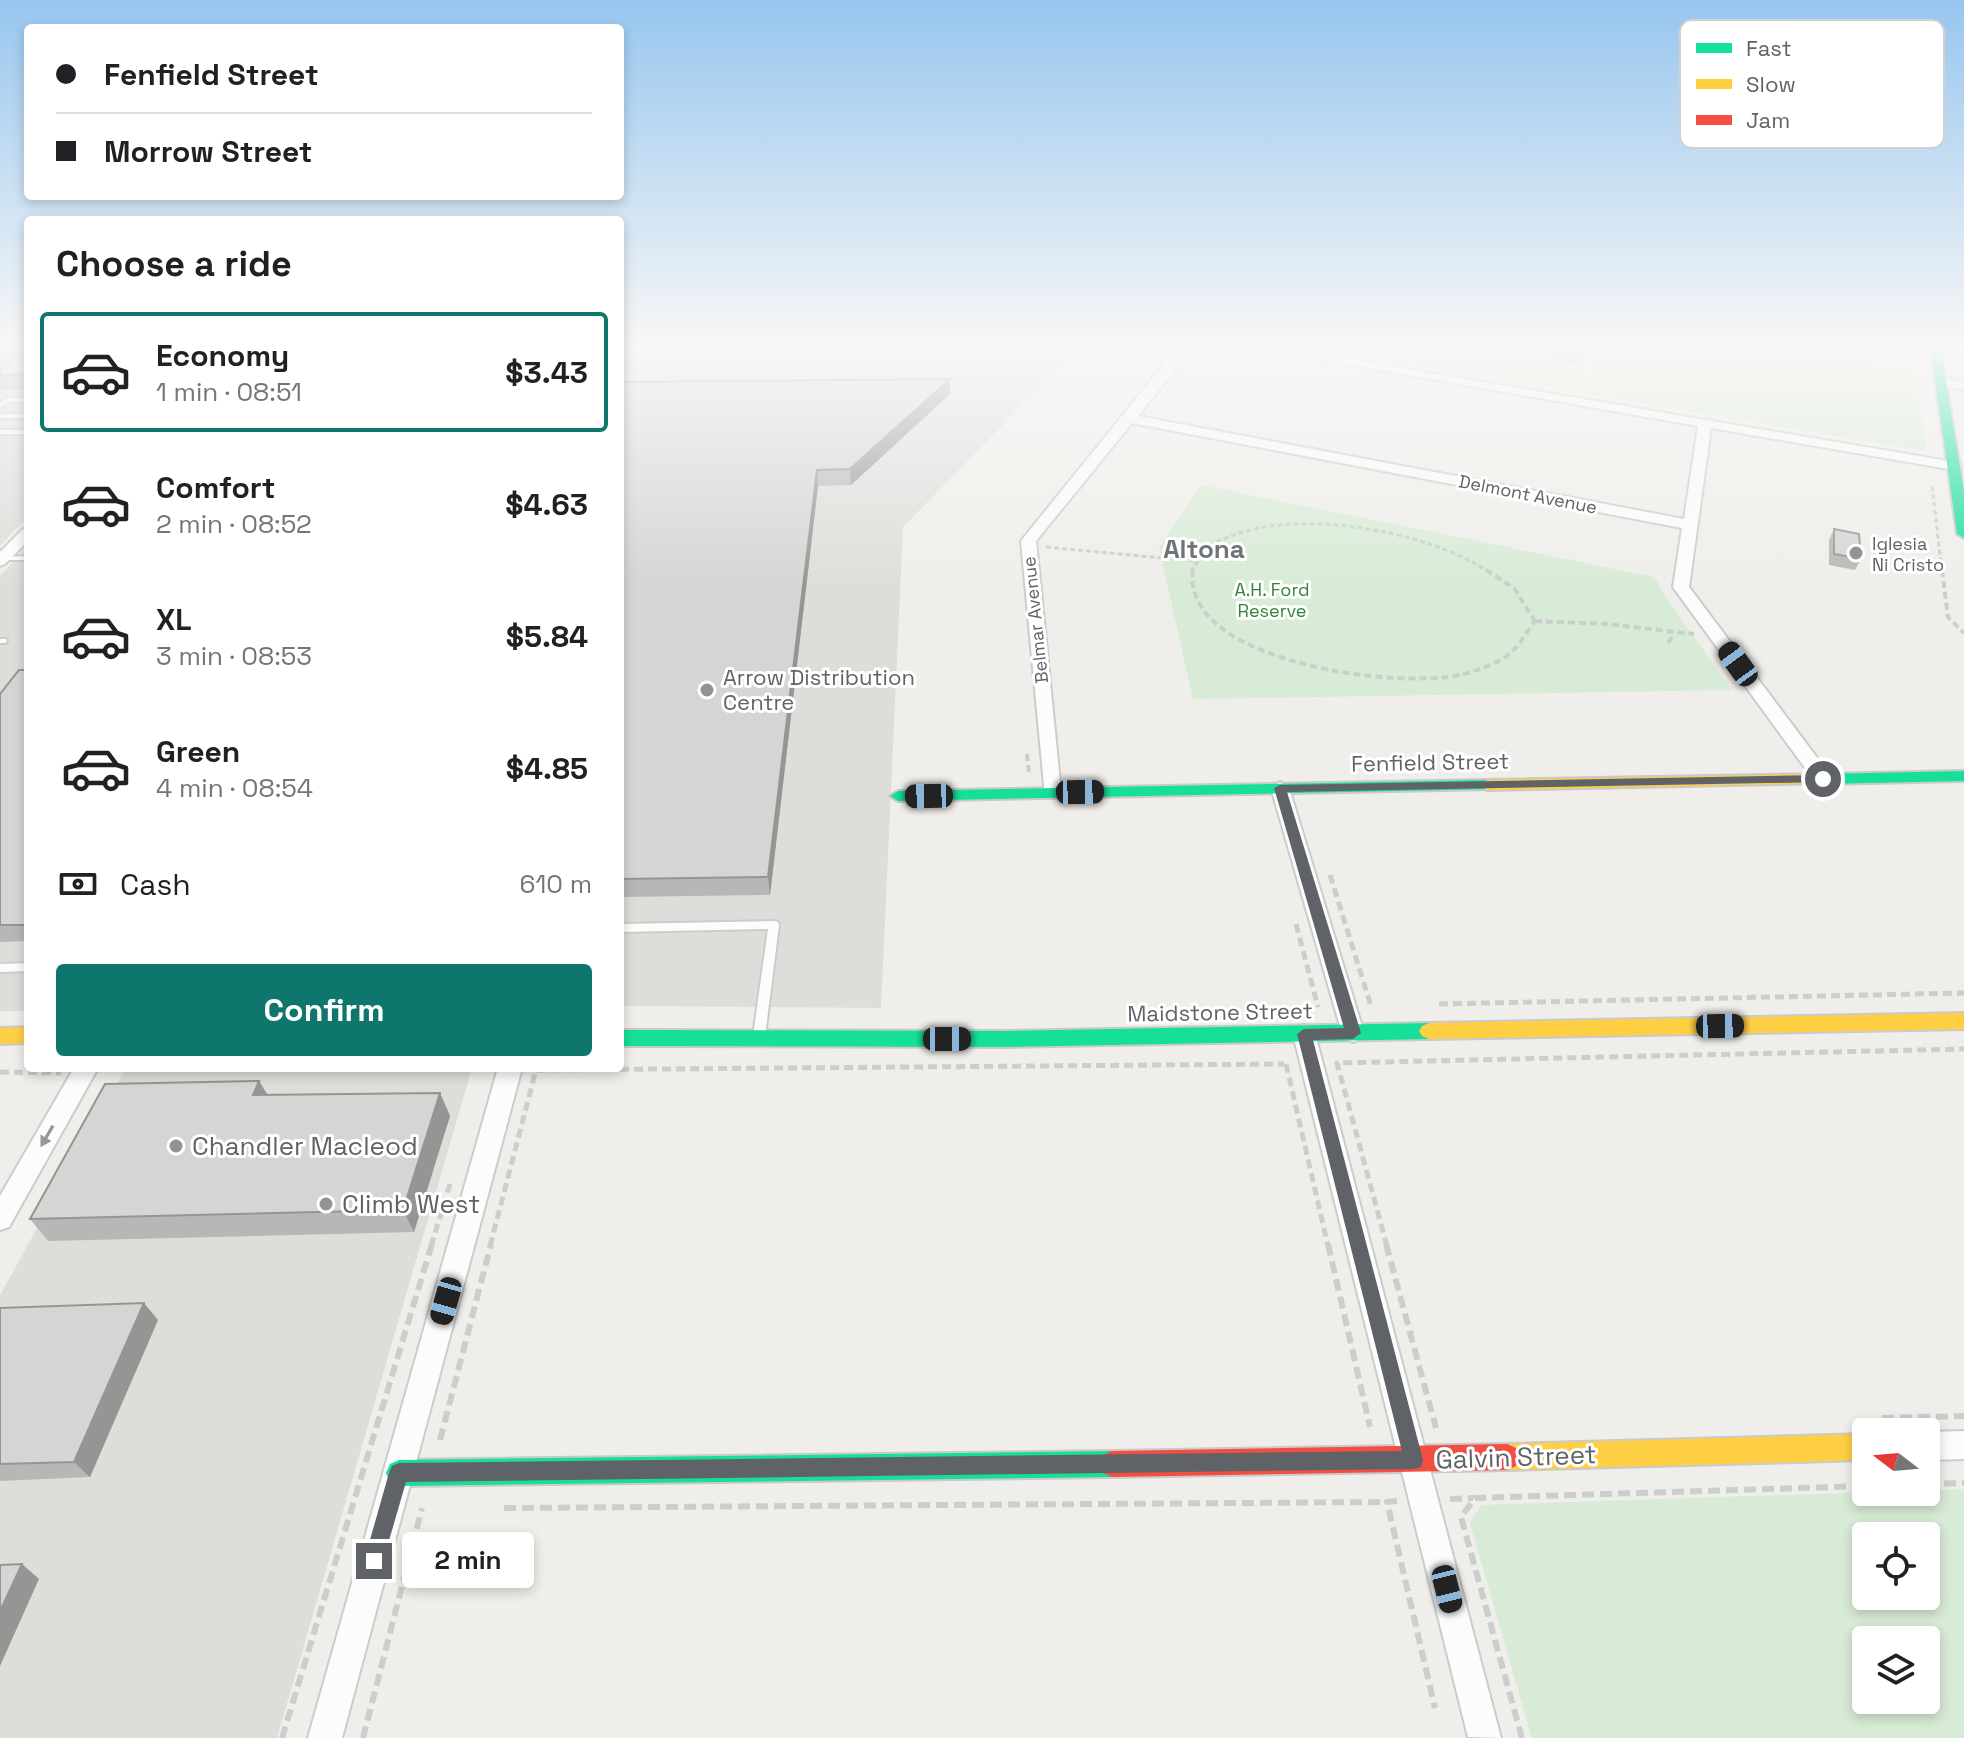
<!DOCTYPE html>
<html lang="en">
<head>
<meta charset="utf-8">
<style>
  :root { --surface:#fff; --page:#f2f2f2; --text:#202124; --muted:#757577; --line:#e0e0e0; --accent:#0f766e }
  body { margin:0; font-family:"Space Grotesk",sans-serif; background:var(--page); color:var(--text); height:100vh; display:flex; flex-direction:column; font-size:30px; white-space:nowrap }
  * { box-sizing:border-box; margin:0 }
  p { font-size:26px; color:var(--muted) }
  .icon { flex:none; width:44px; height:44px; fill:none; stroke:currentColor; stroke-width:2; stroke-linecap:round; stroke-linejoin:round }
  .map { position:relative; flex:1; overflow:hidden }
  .panel { position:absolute; left:24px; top:216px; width:600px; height:856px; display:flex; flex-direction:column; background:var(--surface); border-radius:8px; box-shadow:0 4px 12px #0003 }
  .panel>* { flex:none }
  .banner { position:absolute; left:24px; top:24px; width:600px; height:176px; border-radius:8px; box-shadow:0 4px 12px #0003; display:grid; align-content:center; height:176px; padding:0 32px; background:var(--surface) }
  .needle { width:52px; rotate:286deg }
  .tools { position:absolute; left:1852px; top:1418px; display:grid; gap:16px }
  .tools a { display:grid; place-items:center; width:88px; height:88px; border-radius:8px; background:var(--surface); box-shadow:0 4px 12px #0003; font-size:40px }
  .end { position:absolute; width:36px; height:36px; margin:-18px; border:10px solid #5f6368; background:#fff; box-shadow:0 0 0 4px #fff }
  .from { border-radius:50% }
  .bubble { position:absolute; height:56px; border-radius:8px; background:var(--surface); box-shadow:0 4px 12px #0003; font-size:26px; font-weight:800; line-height:56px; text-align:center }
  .car { position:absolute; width:24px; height:48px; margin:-24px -12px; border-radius:10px; box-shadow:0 0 6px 2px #0007; background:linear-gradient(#222 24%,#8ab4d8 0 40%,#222 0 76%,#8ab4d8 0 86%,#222 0) }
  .banner b { display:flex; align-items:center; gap:28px; height:76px; font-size:30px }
  .banner b+b { border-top:2px solid var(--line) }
  .banner i { width:20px; height:20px; background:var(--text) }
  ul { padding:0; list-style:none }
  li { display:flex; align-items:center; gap:24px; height:120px; margin:0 16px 12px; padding:0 16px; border:4px solid transparent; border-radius:8px }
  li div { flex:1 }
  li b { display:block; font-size:30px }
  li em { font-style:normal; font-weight:800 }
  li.active { border-color:var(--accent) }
  li>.icon { width:72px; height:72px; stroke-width:1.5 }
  h2 { padding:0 32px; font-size:36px; line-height:96px }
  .pay { display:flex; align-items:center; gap:20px; height:88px; padding:0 32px; font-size:30px }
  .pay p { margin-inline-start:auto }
  .action { display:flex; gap:16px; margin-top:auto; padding:16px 32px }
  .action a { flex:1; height:92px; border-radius:8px; background:var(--accent); color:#fff; font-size:32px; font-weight:800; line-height:92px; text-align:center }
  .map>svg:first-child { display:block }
</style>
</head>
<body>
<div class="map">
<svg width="1964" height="1738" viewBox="0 0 1964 1738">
  <rect width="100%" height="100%" fill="#efeeea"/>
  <!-- industrial -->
  <path fill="#dfddda" d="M0 344H28V516L0 546Z
    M620 344H1082L903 527 881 1008 620 1006Z
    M28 546V1011H0V576Z
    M126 1068H472L277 1738H0V1295Z"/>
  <!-- green -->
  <path fill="#d8ebd6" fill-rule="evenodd" d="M1288 344H1579L1588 353 1573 392Z
    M1605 344H1820L1856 350 1884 371 1915 375 1926 451 1586 394 1593 365Z
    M1201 485 1655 577 1662 592 1732 690 1193 699 1159 548Z
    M1964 1489V1738H1532L1470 1523 1481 1505ZM1926 1536V1596H1866V1536ZM1926 1640V1700H1866V1640Z"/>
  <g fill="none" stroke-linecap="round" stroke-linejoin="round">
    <!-- lane casing -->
    <g stroke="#cbcccc" stroke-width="4">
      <path id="lane" d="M28 398V402H9L0 408V403L7 398Z
        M0 414H28V418H0Z
        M0 430H28V434H0Z
        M28 556V560H0V557H3Z
        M0 639H6L7 641 6 643H0Z
        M774 921 778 922 779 925 765 1036 763 1039 759 1040 755 1039 753 1036 768 929 620 932V924Z
        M28 963V971L0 972V964Z"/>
    </g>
    <!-- street casing -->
    <g stroke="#cbcccc" stroke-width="4">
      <path id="street" d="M1180 344H1192L1183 360 1138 416 1684 519 1698 426 1232 344H1260L1954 462 1961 466 1954 470 1711 428 1689 587 1830 775 1832 779 1823 785 1816 783 1673 587 1682 528 1132 423 1036 541 1061 792 1059 796H1045L1021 541Z
        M1941 378 1964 382V390L1937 385V379Z
        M28 528V541L5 564 0 566V552L23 529Z
        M1280 782 1289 788 1364 1033 1361 1039 1353 1042 1345 1039 1342 1033 1271 788Z
        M1304 1025 1312 1028 1315 1034 1501 1738 1468 1737 1293 1034 1296 1028Z
        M74 1068H98L9 1227 0 1230V1196Z
        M498 1068H522L342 1738H308Z
        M1964 1431V1459L1926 1460 1925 1432Z"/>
    </g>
    <!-- fast casing -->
    <g stroke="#cacacb" stroke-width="4">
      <path id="fast" d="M1930 344H1940L1964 492V538L1957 534Z
        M1964 771V781L1822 784 1814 779 1822 774Z
        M1487 780 1495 785 1493 789 898 801 890 796 898 791Z
        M1429 1023 1436 1026 1439 1031 1436 1036 1429 1039 1009 1047 620 1046V1030L1009 1031Z
        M1112 1451 1121 1455 1125 1464 1121 1473 1112 1477 399 1486 390 1482 386 1473 390 1464 399 1460Z"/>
    </g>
    <!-- slow casing -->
    <g stroke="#cacacb" stroke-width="4">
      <path id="slow" d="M1822 774 1828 775 1830 779 1828 783 1487 790 1479 785 1487 780Z
        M1964 1013V1029L1429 1039 1422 1036 1419 1031 1422 1026 1429 1023Z
        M28 1027V1043L0 1044V1028Z
        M1866 1434V1460L1507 1470 1498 1466 1494 1457 1498 1448 1507 1444Z"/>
    </g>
    <!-- jam casing -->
    <g stroke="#cacacb" stroke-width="4">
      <path id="jam" d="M1507 1444 1516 1448 1520 1457 1516 1466 1507 1470 1112 1477 1103 1473 1099 1464 1103 1455 1112 1451Z"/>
    </g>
    <!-- path-far3 -->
    <path stroke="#cacfcc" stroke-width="3" stroke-dasharray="5 3" stroke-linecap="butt" d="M1203 346 1222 350
      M1932 486 1942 572
      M1046 547 1195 561
      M1191 572C1196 564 1202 552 1209 546 1214 541 1225 539 1231 536 1300 508 1428 531 1489 572"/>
    <!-- path-far2 -->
    <path stroke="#cacfcc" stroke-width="4" stroke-dasharray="7 4" stroke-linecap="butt" d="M1193 570C1180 662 1400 691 1463 674 1476 671 1498 663 1508 655 1519 647 1527 631 1535 621
      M1486 570 1514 588 1535 621
      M1942 570 1948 617 1964 633
      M1535 621 1607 624 1694 634
      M1668 643 1671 638 1669 631
      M1027 754 1029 773"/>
    <!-- path-far1 -->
    <path stroke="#cacfcc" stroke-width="5" stroke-dasharray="9 5" stroke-linecap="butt" d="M1330 875 1371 1006
      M1296 924 1318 1007
      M1439 1004 1964 993
      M1286 1064 1328 1246
      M0 1072 61 1073
      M431 1246 451 1181
      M490 1246 536 1070 1284 1064
      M1387 1246 1337 1063 1964 1049"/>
    <!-- path -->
    <path stroke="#cacfcc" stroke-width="6" stroke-dasharray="12 6" stroke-linecap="butt" d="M1328 1244 1370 1427
      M1386 1244 1436 1428
      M1882 1418 1964 1416
      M440 1440 491 1244
      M1926 1484 1964 1483
      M1450 1499 1473 1498
      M1397 1501 1387 1502 1435 1708
      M504 1508 1387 1502
      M282 1738 432 1244
      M363 1738 422 1508
      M1522 1738 1461 1517 1475 1498 1866 1486"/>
    <!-- lane -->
    <use href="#lane" fill="#fdfcfc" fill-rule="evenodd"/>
    <!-- street -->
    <use href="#street" fill="#fdfcfc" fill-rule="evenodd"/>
    <!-- fast -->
    <use href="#fast" fill="#16e098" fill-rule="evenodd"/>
    <!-- slow -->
    <use href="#slow" fill="#ffcf43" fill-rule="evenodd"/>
    <!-- jam -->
    <use href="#jam" fill="#f24e42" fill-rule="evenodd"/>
  </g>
  <!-- wall -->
  <path fill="#b8b7b5" d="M0 344H28V389L1 390 0 370 4 367H0Z
    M1546 344H1587L1581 364 1551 362Z
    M950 379V394L851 485 818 486 770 895 620 897V382Z
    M1834 529 1861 559 1855 570 1829 565V540Z
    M28 670V941L0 942V694Z
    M259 1081 268 1095 440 1093 450 1116 414 1232 48 1241 30 1219Z
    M0 1308 158 1320 90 1477 0 1481Z"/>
  <!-- shaded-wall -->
  <path fill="#969594" d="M950 379V394L851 485 850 469Z
    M817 470 818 486 770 895 768 877Z
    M259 1081 272 1103 253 1095Z
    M440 1093 450 1116 414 1232 403 1210Z
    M144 1303 158 1320 90 1477 74 1462Z
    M22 1564 39 1579 0 1666V1611Z"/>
  <!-- building -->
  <path fill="#d6d5d3" stroke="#969594" stroke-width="2" d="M0 344H28V374L0 375V370L23 352H0Z
    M1554 344H1583L1585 350 1555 348Z
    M950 379 850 469 817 470 768 877 620 879V382Z
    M1834 529 1859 534 1861 559 1834 554Z
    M19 670H28V925H0V694Z
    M259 1081 253 1095 440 1093 403 1210 30 1219 105 1084Z
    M144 1303 74 1462 0 1464V1308Z
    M22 1564 0 1611V1565Z"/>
  <!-- one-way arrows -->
  <defs><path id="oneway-solid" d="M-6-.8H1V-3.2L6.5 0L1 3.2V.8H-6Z" transform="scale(2)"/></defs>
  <use fill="#96999c" href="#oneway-solid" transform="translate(47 1136) rotate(120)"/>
  <!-- sky -->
  <linearGradient id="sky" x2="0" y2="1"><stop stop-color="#97c6ef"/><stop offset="0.59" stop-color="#f8f7f6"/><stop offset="1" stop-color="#f8f7f6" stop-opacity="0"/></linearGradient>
  <rect width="1964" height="587" fill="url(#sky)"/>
  <!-- route -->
  <path fill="#5f6368" d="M1823 775 1827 776V782L1287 792 1361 1033 1353 1039 1313 1040 1423 1460 1421 1467 1414 1469 406 1482 381 1568 374 1571 367 1568 364 1561 389 1473 392 1466 399 1463 1402 1451 1297 1034 1304 1029 1344 1028 1274 788 1280 785Z"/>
  <!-- markers -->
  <g fill="#919496" stroke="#fff" stroke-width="3">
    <circle cx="1856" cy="553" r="8"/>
    <circle cx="707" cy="690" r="8"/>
    <circle cx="176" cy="1146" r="8"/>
    <circle cx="326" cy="1204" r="8"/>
  </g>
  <g text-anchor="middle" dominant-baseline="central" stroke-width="6" stroke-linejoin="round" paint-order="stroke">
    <!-- far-street labels -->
    <g font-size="18" fill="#5f6368" stroke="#fff">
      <text transform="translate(1528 494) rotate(11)">Delmont Avenue</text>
      <text transform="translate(1035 620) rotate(-96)">Belmar Avenue</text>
    </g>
    <!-- far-poi labels -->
    <g font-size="18" fill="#5f6368" stroke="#fff" text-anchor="start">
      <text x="1872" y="543">Iglesia<tspan x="1872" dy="21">Ni Cristo</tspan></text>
    </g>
    <!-- far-park labels -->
    <g font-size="18" fill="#348238" stroke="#fff">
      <text x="1272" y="589">A.H. Ford<tspan x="1272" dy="21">Reserve</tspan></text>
    </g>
    <!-- poi labels -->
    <g font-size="22" fill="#5f6368" stroke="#fff" text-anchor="start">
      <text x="723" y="677">Arrow Distribution<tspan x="723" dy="25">Centre</tspan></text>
    </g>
    <!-- street labels -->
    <g font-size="22" fill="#5f6368" stroke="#fff">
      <text transform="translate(1430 762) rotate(-1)">Fenfield Street</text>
      <text transform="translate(1220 1012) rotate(-1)">Maidstone Street</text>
    </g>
    <!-- far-district labels -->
    <g font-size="26" font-weight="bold" fill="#70757a" stroke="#fff">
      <text x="1204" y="549">Altona</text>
    </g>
    <!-- near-poi labels -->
    <g font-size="26" fill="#5f6368" stroke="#fff" text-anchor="start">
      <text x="192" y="1146">Chandler Macleod</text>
      <text x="342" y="1204">Climb West</text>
    </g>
    <!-- near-street labels -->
    <g font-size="26" fill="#5f6368" stroke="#fff">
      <text transform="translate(1516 1457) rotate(-2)">Galvin Street</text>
    </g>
  </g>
  <!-- legend -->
  <rect x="1680" y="20" width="264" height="128" rx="12" fill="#fff" stroke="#cfd0d2" stroke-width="2"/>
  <rect x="1696" y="43" width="36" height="10" fill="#16e098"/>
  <rect x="1696" y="79" width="36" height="10" fill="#ffcf43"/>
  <rect x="1696" y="115" width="36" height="10" fill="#f24e42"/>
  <g font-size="22" fill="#5f6368">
    <text x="1746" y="56">Fast</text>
    <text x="1746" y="92">Slow</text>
    <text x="1746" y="128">Jam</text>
  </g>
</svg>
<div class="tools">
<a><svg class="needle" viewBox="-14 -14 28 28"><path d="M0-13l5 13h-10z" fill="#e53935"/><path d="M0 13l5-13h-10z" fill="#757577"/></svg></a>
<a><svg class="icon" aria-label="locate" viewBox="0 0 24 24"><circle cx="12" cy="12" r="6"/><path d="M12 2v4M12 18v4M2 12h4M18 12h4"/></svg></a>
<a><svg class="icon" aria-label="layers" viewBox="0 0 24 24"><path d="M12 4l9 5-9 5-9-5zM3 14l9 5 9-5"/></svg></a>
</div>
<i class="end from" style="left:1823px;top:779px"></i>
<i class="end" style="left:374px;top:1561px"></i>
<div class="bubble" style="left:402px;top:1532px;width:132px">2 min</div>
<i class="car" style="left:1738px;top:664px;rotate:324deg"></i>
<i class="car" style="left:1080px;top:792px;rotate:89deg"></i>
<i class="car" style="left:929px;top:796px;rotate:269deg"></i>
<i class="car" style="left:1720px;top:1026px;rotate:89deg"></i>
<i class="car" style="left:947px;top:1039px;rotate:90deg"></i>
<i class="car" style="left:446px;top:1301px;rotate:196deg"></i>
<i class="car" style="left:1447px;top:1589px;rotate:166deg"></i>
<div class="banner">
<b><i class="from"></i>Fenfield Street</b>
<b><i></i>Morrow Street</b>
</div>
<section class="panel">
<h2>Choose a ride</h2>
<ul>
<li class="active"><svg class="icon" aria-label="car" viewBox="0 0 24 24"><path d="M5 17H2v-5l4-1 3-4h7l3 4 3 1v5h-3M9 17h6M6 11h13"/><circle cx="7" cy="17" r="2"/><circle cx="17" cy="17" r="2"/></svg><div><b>Economy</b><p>1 min · 08:51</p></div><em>$3.43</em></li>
<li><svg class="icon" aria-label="car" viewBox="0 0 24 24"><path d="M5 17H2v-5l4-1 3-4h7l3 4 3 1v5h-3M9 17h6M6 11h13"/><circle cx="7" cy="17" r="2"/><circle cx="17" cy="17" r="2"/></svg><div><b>Comfort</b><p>2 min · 08:52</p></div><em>$4.63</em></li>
<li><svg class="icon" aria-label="car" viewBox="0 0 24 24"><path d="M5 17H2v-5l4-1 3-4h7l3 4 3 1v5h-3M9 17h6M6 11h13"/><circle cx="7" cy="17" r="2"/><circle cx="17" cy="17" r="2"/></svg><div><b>XL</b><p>3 min · 08:53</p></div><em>$5.84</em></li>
<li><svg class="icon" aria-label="car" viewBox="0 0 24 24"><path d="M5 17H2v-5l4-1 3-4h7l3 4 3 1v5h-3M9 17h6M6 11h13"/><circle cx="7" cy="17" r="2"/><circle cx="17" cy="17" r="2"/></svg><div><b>Green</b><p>4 min · 08:54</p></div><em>$4.85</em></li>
</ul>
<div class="pay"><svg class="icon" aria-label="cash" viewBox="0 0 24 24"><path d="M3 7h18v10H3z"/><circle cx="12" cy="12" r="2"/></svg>Cash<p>610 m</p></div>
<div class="action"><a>Confirm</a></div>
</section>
</div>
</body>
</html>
